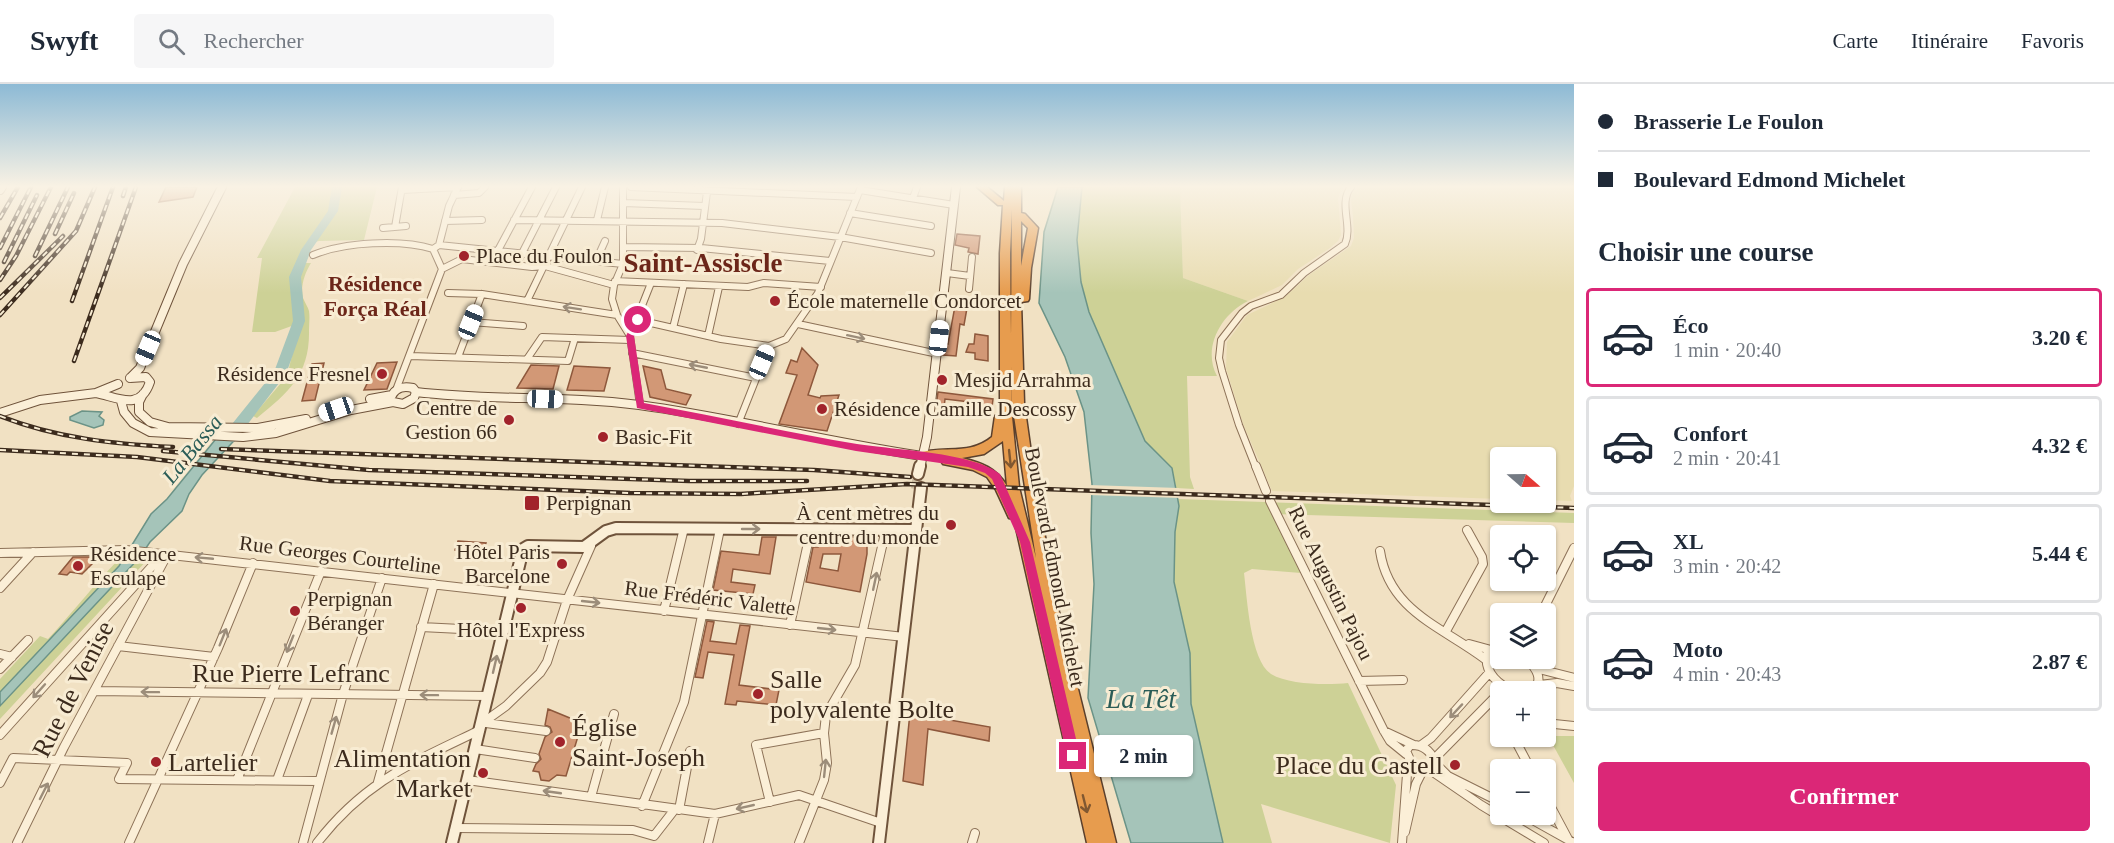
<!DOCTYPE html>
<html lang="fr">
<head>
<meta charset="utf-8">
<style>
  :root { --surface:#fff; --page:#f6f6f7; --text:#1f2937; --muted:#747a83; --line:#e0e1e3; --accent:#db2777 }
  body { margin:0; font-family:Georgia,serif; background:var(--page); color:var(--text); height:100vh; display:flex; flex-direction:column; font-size:22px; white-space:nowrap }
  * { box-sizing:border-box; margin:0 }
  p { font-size:20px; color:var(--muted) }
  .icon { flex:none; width:33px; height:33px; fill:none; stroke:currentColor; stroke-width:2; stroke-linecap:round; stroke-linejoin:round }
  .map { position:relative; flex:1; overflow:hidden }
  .panel { display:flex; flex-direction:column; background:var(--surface); width:540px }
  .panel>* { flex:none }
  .guide { display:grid; align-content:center; height:132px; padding:0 24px; background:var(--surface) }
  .needle { width:39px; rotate:110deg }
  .buttons { position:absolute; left:1490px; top:363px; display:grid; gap:12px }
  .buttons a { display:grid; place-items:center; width:66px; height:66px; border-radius:6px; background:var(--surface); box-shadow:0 2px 4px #0004; font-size:30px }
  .end { position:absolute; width:27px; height:27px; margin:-14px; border:8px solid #db2777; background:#fff; box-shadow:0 0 0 3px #fff }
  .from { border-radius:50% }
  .bubble { position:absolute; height:42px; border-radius:6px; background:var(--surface); box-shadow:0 2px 4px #0004; font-size:20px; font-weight:700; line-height:42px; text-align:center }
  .car { position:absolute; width:18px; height:36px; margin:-18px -9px; border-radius:8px; box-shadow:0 0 4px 2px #0007; background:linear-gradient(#fff 24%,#345 0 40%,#fff 0 76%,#345 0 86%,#fff 0) }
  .guide b { display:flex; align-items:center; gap:21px; height:57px; font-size:22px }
  .guide b+b { border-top:2px solid var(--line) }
  .guide i { width:15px; height:15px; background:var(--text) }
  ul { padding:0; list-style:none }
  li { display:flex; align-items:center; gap:18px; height:99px; margin:0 12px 9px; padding:0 12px; border:3px solid var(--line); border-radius:6px }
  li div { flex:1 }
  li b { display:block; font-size:22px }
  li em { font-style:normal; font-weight:700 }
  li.current { border-color:var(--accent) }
  li>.icon { width:54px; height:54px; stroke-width:1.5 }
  h2 { padding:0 24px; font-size:27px; line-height:72px }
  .action { display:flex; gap:12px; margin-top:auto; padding:12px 24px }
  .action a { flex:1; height:69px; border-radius:6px; background:var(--accent); color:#fff; font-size:24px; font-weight:700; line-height:69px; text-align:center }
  header { display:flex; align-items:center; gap:36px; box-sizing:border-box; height:84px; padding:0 30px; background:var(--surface); border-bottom:2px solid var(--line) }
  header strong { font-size:28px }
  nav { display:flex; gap:33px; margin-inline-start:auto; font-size:21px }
  .search { width:420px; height:54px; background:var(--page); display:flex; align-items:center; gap:15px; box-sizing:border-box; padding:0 21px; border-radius:6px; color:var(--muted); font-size:22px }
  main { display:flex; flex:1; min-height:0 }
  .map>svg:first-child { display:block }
</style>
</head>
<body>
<header>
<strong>Swyft</strong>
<div class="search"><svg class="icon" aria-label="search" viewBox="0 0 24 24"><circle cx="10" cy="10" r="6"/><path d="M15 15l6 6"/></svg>Rechercher</div>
<nav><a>Carte</a><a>Itinéraire</a><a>Favoris</a></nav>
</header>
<main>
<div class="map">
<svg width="1574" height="759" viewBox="0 0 1574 759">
  <rect width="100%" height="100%" fill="#f1e1c3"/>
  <!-- farmland -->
  <path fill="#e8dcb0" d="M1180 103H1342L1338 114 1341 151 1338 157 1330 164 1298 185 1282 201 1248 217 1183 194Z
    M1358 103H1574V402L1570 412 1572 417 1545 416V374H1500V415L1272 407 1243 340 1226 284 1227 258 1247 231 1285 213 1309 191 1351 162 1354 154 1353 132 1351 116 1352 110Z"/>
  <!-- green -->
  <path fill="#cdd196" d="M295 103H377L364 156 319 157 307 160 298 179H311C305 189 300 202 303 214 305 219 308 223 309 227 310 234 309 240 309 246 310 290 289 308 257 334L253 332 287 292 300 239 275 248H252L262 174H257Z
    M1082 103H1180L1183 194 1248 217C1221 230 1202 264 1217 292H1187L1190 393 1194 405 1176 404 1172 384 1145 357 1089 228 1081 198 1077 156Z
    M1178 415 1574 429V439L1273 430 1301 489 1252 485 1244 489C1247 513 1250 576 1271 590 1289 601 1328 601 1348 599L1396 701 1390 759 1261 720 1272 759H1223L1191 620 1190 569 1174 498 1175 448 1179 422Z
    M123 471 125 472 119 482 0 608V595L40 552 48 555C74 527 96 498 123 471Z
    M140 473 149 474 0 635V622Z
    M1548 652H1574V699Z"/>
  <!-- water -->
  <path fill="#a5c4b9" stroke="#6b9387" stroke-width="1.5" d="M1058 103H1082L1077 156 1081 198 1089 228 1145 357 1172 384 1179 422 1175 448 1174 498 1190 569 1191 620 1223 759H1131L1088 614 1094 500 1091 449 1092 400 1084 328 1065 273 1039 219 1044 148Z
    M82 327 102 328 99 332 104 336 103 341 94 344 70 336V333Z
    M224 345H245L202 391 189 410 182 427 150 458 140 473 0 622V608L119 482 151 430 167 415Z"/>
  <!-- pier -->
  <path fill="#f1e1c3" d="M1089 401 1179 404 1181 414 1089 411Z"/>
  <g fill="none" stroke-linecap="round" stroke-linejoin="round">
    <!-- river -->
    <path fill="#a5c4b9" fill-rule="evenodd" d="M332 103H342L338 127 311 166 301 193 305 237 286 290 234 358H224L222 354 224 350 274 288 293 237 289 193 301 166 328 127Z"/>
  </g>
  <!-- building -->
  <path fill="#d29876" stroke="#8e583c" stroke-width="1.5" fill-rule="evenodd" d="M166 103H197L193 113 159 118Z
    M957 150 980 152 978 170 968 168 969 164 955 161Z
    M955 222 967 224 964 241 960 240 956 272 943 271V268L944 259 948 260Z
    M975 250 988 252V277L975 275V269L966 268 969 260H974Z
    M802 264 818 281 808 311 820 314 821 312 839 311 827 347 779 340 797 291 786 289 791 276 797 278Z
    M397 278 387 305 364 306 377 279Z
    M324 279 315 316 302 317 312 280Z
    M531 281 559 282 553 305 517 304Z
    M574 282 610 284 604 307 567 306Z
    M643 282 661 286 666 305 691 311 686 321 650 313Z
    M938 308 993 315 991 332 969 329 970 318 945 315 944 324 936 323Z
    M762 453H776L770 490 733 485 731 498 755 501 753 510 713 506 721 467 759 471Z
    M823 453H867V470L860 508 806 498 813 463H818L817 455H823ZM823 470H841L838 487 820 484Z
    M458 457 486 459 483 468H461L455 466Z
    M73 473H99L82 490 70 488 67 491 59 490Z
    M707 537 714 538 710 557 736 560 740 541 750 542 739 601 779 606 776 621 737 617 736 621 725 620 734 571 708 568 703 594 695 593Z
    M548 625 582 639 566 692 557 691 549 697 541 696 539 688 533 687 536 680 541 675 539 670 545 653 552 648 550 643 545 641Z
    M910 629 990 643 989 657 928 645 923 701 903 697Z"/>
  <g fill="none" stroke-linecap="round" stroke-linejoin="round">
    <!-- secondary-tunnel -->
    <path stroke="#cdbda2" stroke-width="10" stroke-dasharray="10 5" stroke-linecap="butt" d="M916 405 918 390"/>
    <!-- street-far1 casing -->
    <g stroke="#8d7258" stroke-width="8">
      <path id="street-far1" d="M623 103V180L614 201 612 215 617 231 630 252 640 321
        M631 103 857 113
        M402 106 458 103
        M860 106 954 121
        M454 111 479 109 485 103
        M913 114 917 103
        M624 119 704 122
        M850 129 931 142
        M514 136 722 139 840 153 931 169
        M597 136 605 103
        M445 137 482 136
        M395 143 402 103
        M383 144 406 142
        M439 161 449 122 458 103
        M624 163 701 164 830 177
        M433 165 442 185
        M697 166 701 155 707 108
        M313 171C344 158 401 155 433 165L439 161 623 180
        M495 172 532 103
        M596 177 605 157
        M516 181 556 103
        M947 189 970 192
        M615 197 748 203 764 199 821 203
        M969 205 972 173
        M448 209 482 210 617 231
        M527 217 582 103
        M638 236 721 255 769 262
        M471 238 523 242
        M798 240 938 270
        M673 244 684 200
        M630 252 651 199
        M708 252 719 203
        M632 269 756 294
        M410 272 568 277 575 254
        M458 273 482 210
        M527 275 542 253 630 256
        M396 306 442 185 462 175 532 183 545 182 614 201
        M738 340 769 262 786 255 818 209 861 103
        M1256 384 1239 341 1222 287 1219 274 1221 256 1242 229 1251 222 1281 211 1304 189 1345 160C1353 142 1338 119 1351 103"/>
    </g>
    <!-- street casing -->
    <g stroke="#8d7258" stroke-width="10">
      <path id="street" d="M1256 382 1266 407
        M1270 417 1384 647 1390 657 1406 670
        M1380 467C1389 527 1441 542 1485 575
        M0 469 126 466 904 553
        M0 504 33 468
        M664 527 684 444
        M1541 530 1574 464
        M790 541 811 445
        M421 543 461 545
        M1446 547 1483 480 1482 473 1467 446
        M1469 560 1491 566
        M118 562 214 573
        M1500 564 1491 566 1487 570C1484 590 1499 601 1515 608
        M0 570 12 573
        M1526 574C1536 584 1545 596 1532 608
        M1535 584 1574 594
        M0 585 28 556
        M1359 597 1403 596
        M1539 601 1557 599 1574 602
        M94 607 488 612
        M486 639 546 647
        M1545 639 1574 642
        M481 640 506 622 540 589 547 578 567 516 591 462
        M1384 647 1414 661
        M0 651 163 470
        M1513 652 1531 686
        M1410 661C1422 660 1430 666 1435 677L1432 684 1423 686 1411 678 1406 667Z
        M1420 662 1431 654 1489 589
        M475 665 535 674
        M1434 675 1500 608
        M1435 679 1448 692 1500 718
        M1430 686 1481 721 1544 759
        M237 696 321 487
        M277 696 308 611
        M467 696 715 730 799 711 881 739
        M378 698 434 500
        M0 699 13 674 127 679 119 695 318 697
        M1545 712 1569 757
        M591 713 614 630
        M770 718 756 661 824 649
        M642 722 684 618 720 445
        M679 726 690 667
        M1522 730 1574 759
        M456 744 633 746 654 752 675 725
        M1405 748 1416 700 1423 686
        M17 759 64 663 167 471
        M129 759 218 564 253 479
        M303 759 343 610 382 494
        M317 759C365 697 412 679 480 646
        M708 759 715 730
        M799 759 824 696 827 679 824 649 826 631 855 581 886 445
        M972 759 975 749
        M1402 759 1407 690 1411 678"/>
    </g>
    <!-- secondary-far1 casing -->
    <g stroke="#6f533b" stroke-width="10">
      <path id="secondary-far1" d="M0 106 2 103
        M130 294 140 284 183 180 222 103
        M416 308C490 317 565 311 639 321 734 334 827 358 922 372
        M96 309C117 313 140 328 150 298L146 293 130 294
        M143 310 139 318V328L150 338 168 343 258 344 306 335
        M392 311C397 303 404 302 413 304L416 308
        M370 315 392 311
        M121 317 124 328 133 339 150 348 243 353 276 349 351 326 393 318 403 320 414 314 416 308
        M0 329 40 316 96 309 118 300
        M920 384 927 353 956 103"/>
    </g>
    <!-- secondary casing -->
    <g stroke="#6f533b" stroke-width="14">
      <path id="secondary" d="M918 390 920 382
        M452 759 523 465 528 462 584 463 606 447 616 444 915 446
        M879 759 921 404"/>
    </g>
    <!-- highway casing -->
    <g stroke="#5b402d" stroke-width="3">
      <path id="highway" d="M977 103H987L1004 117 1005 103H1021V129L1025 130 1038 144 1031 184 1029 215 1028 217 1021 218 1024 319 1036 404 1059 528 1116 759H1087L1014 435 1009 434 996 406 987 393 973 386 943 380 941 377 942 374 918 375 916 372 918 369C945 361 969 372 992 353L995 332 1000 331V169L1003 121H998ZM1012 125 1011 251 1010 169ZM1021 137 1028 144 1021 182ZM1011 280 1012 319 1036 474 1019 403 1012 333ZM1003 357 1007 402C996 384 982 379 962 374L984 370Z"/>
    </g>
    <!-- street-far1 -->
    <use href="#street-far1" stroke="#fbefd7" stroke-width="6"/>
    <!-- street -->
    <use href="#street" stroke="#fbefd7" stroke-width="8"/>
    <!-- secondary-far1 -->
    <use href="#secondary-far1" stroke="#fbefd7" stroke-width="8"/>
    <!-- secondary -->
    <use href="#secondary" stroke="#fbefd7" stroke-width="10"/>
    <!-- highway -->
    <use href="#highway" fill="#e79c4e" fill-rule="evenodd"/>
    <!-- rail casing -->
    <g stroke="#3c2b1d" stroke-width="4.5">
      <path id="rail" d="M123 112 126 103
        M0 134 18 103
        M55 150 74 109
        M0 164 31 103
        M35 172 68 103
        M4 178 37 111
        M0 196 16 172 51 103
        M0 214 63 152
        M72 217 113 103
        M0 231 76 147 95 103
        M74 277 136 103
        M0 332C56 354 113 360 173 363
        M221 365 814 386 910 393
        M0 366 137 373 330 397 630 409 741 410 907 400 1574 424
        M163 367 369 386 689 397H807"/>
    </g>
    <!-- rail -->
    <use href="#rail" stroke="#f8ecd3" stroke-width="2" stroke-dasharray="6" stroke-linecap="butt"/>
  </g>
  <!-- one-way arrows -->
  <defs><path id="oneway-shaft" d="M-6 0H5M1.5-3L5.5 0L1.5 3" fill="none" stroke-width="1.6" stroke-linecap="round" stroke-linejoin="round" transform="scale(1.5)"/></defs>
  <g stroke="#9c8d7a">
    <use href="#oneway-shaft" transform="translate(572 224) rotate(-171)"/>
    <use href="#oneway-shaft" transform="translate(856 253) rotate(12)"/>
    <use href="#oneway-shaft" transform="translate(698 282) rotate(-169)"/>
    <use href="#oneway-shaft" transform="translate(751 445)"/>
    <use href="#oneway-shaft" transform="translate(204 474) rotate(-175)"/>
    <use href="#oneway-shaft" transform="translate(875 497) rotate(-78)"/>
    <use href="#oneway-shaft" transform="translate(591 518) rotate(6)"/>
    <use href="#oneway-shaft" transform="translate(827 545) rotate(6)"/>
    <use href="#oneway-shaft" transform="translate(223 553) rotate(-68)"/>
    <use href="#oneway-shaft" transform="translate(290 560) rotate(112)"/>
    <use href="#oneway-shaft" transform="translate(495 580) rotate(-77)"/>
    <use href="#oneway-shaft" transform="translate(39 607) rotate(132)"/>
    <use href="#oneway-shaft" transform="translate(150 608) rotate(-179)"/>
    <use href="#oneway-shaft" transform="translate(429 611) rotate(-179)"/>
    <use href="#oneway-shaft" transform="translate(1456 627) rotate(133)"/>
    <use href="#oneway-shaft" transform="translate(334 641) rotate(-74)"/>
    <use href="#oneway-shaft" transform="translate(825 684) rotate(-84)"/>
    <use href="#oneway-shaft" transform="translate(44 707) rotate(-63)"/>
    <use href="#oneway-shaft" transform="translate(552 708) rotate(-172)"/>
    <use href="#oneway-shaft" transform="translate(745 723) rotate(167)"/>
  </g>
  <g stroke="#805831">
    <use href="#oneway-shaft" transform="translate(1010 375) rotate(84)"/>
    <use href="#oneway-shaft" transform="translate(1085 720) rotate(76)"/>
  </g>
  <!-- sky -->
  <linearGradient id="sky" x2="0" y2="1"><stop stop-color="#8dbad5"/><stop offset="0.49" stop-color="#f9f2e4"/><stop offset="1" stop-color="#f9f2e4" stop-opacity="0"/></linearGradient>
  <rect width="1574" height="209" fill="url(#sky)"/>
  <!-- route -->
  <path fill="#db2777" d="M635 234 642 236 634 252 644 319C715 332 786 348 857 360 894 366 972 368 1000 390L1030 458 1080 672 1078 676H1069L1067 672 1020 458 992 395 985 389 968 383 856 367 637 324 626 252Z"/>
  <!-- markers -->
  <g fill="#a1232b" stroke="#f8ecd3" stroke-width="2">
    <circle cx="464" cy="172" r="6"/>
    <circle cx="775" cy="217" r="6"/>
    <circle cx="382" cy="290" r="6"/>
    <circle cx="942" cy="296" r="6"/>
    <circle cx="822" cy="325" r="6"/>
    <circle cx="509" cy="336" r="6"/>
    <circle cx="603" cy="353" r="6"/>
    <rect x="524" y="411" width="16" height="16" rx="3"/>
    <circle cx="951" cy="441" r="6"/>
    <circle cx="562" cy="480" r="6"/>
    <circle cx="78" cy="482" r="6"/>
    <circle cx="521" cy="524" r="6"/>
    <circle cx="295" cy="527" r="6"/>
    <circle cx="758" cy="610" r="6"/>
    <circle cx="560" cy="658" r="6"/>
    <circle cx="156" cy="678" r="6"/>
    <circle cx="1455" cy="681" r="6"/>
    <circle cx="483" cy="689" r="6"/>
  </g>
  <g text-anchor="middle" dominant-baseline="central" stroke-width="6" stroke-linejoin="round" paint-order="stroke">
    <!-- poi labels -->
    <g font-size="21" fill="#3c2b1d" stroke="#f8ecd3" text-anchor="start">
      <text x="476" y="172">Place du Foulon</text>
      <text x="787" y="217">École maternelle Condorcet</text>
      <text x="370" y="290" text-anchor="end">Résidence Fresnel</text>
      <text x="954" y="296">Mesjid Arrahma</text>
      <text x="497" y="324" text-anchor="end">Centre de<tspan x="497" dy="24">Gestion 66</tspan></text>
      <text x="834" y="325">Résidence Camille Descossy</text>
      <text x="615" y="353">Basic-Fit</text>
      <text x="546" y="419">Perpignan</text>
      <text x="939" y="429" text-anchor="end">À cent mètres du<tspan x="939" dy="24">centre du monde</tspan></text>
      <text x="550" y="468" text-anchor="end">Hôtel Paris<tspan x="550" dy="24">Barcelone</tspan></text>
      <text x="90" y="470">Résidence<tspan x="90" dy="24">Esculape</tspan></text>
      <text x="307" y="515">Perpignan<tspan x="307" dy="24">Béranger</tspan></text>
      <text x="521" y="546" text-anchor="middle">Hôtel l'Express</text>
    </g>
    <!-- street labels -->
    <g font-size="21" fill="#3c2b1d" stroke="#f8ecd3">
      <text transform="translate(340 471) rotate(7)">Rue Georges Courteline</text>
      <text transform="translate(1055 483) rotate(79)">Boulevard Edmond Michelet</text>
      <text transform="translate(1331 499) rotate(64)">Rue Augustin Pajou</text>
      <text transform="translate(710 514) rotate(7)">Rue Frédéric Valette</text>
    </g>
    <!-- neighbourhood labels -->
    <g font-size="22" font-weight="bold" fill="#6c2619" stroke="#f8ecd3">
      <text x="375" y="199">Résidence<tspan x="375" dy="25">Força Réal</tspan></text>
    </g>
    <!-- water labels -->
    <g font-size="22" font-style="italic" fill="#2b5d57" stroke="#f8ecd3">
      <text transform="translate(192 365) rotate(-51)">La Bassa</text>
    </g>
    <!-- near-street labels -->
    <g font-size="26" fill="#3c2b1d" stroke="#f8ecd3">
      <text x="291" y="589">Rue Pierre Lefranc</text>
      <text transform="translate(73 605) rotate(-63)">Rue de Venise</text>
    </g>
    <!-- near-poi labels -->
    <g font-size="26" fill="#3c2b1d" stroke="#f8ecd3" text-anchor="start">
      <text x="770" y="595">Salle<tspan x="770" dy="30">polyvalente Bolte</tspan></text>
      <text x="572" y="643">Église<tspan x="572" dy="30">Saint-Joseph</tspan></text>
      <text x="471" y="674" text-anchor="end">Alimentation<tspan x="471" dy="30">Market</tspan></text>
      <text x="168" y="678">Lartelier</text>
      <text x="1443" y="681" text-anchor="end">Place du Castell</text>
    </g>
    <!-- district labels -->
    <g font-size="27" font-weight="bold" fill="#6c2619" stroke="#f8ecd3">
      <text x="703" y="179">Saint-Assiscle</text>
    </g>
    <!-- near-water labels -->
    <g font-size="27" font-style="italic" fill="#2b5d57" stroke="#f8ecd3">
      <text x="1141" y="615">La Têt</text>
    </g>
  </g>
</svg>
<div class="buttons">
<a><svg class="needle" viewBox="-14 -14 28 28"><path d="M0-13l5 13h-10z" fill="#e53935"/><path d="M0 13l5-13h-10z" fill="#747a83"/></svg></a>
<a><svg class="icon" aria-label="locate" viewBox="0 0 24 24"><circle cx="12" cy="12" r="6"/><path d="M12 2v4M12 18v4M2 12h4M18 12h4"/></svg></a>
<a><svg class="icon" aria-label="layers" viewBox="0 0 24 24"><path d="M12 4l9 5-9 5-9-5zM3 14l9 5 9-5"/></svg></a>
<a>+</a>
<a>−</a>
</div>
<i class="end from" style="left:638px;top:236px"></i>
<i class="end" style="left:1073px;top:672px"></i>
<div class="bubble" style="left:1094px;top:651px;width:99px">2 min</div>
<i class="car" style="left:471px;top:238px;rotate:22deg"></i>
<i class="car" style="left:939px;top:254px;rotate:6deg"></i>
<i class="car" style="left:148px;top:264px;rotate:203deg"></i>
<i class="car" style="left:762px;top:278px;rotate:23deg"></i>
<i class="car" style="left:545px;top:315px;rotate:92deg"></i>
<i class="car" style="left:336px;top:325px;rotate:251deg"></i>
</div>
<section class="panel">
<div class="guide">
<b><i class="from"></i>Brasserie Le Foulon</b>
<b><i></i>Boulevard Edmond Michelet</b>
</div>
<h2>Choisir une course</h2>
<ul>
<li class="current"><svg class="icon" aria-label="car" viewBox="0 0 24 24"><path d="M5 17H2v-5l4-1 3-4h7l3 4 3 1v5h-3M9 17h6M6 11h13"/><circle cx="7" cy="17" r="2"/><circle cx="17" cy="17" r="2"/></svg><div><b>Éco</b><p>1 min · 20:40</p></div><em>3.20 €</em></li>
<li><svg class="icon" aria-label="car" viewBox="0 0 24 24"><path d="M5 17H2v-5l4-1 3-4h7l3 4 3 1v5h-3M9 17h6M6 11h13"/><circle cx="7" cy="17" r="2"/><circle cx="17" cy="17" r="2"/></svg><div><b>Confort</b><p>2 min · 20:41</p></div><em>4.32 €</em></li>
<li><svg class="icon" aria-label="car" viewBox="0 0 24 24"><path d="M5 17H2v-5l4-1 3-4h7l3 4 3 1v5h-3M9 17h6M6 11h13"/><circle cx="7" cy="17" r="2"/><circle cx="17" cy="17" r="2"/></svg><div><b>XL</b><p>3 min · 20:42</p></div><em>5.44 €</em></li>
<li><svg class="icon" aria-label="car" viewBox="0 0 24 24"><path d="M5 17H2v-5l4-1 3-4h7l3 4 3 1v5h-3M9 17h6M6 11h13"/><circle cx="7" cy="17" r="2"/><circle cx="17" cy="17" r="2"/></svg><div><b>Moto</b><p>4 min · 20:43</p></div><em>2.87 €</em></li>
</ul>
<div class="action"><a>Confirmer</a></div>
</section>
</main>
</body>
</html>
